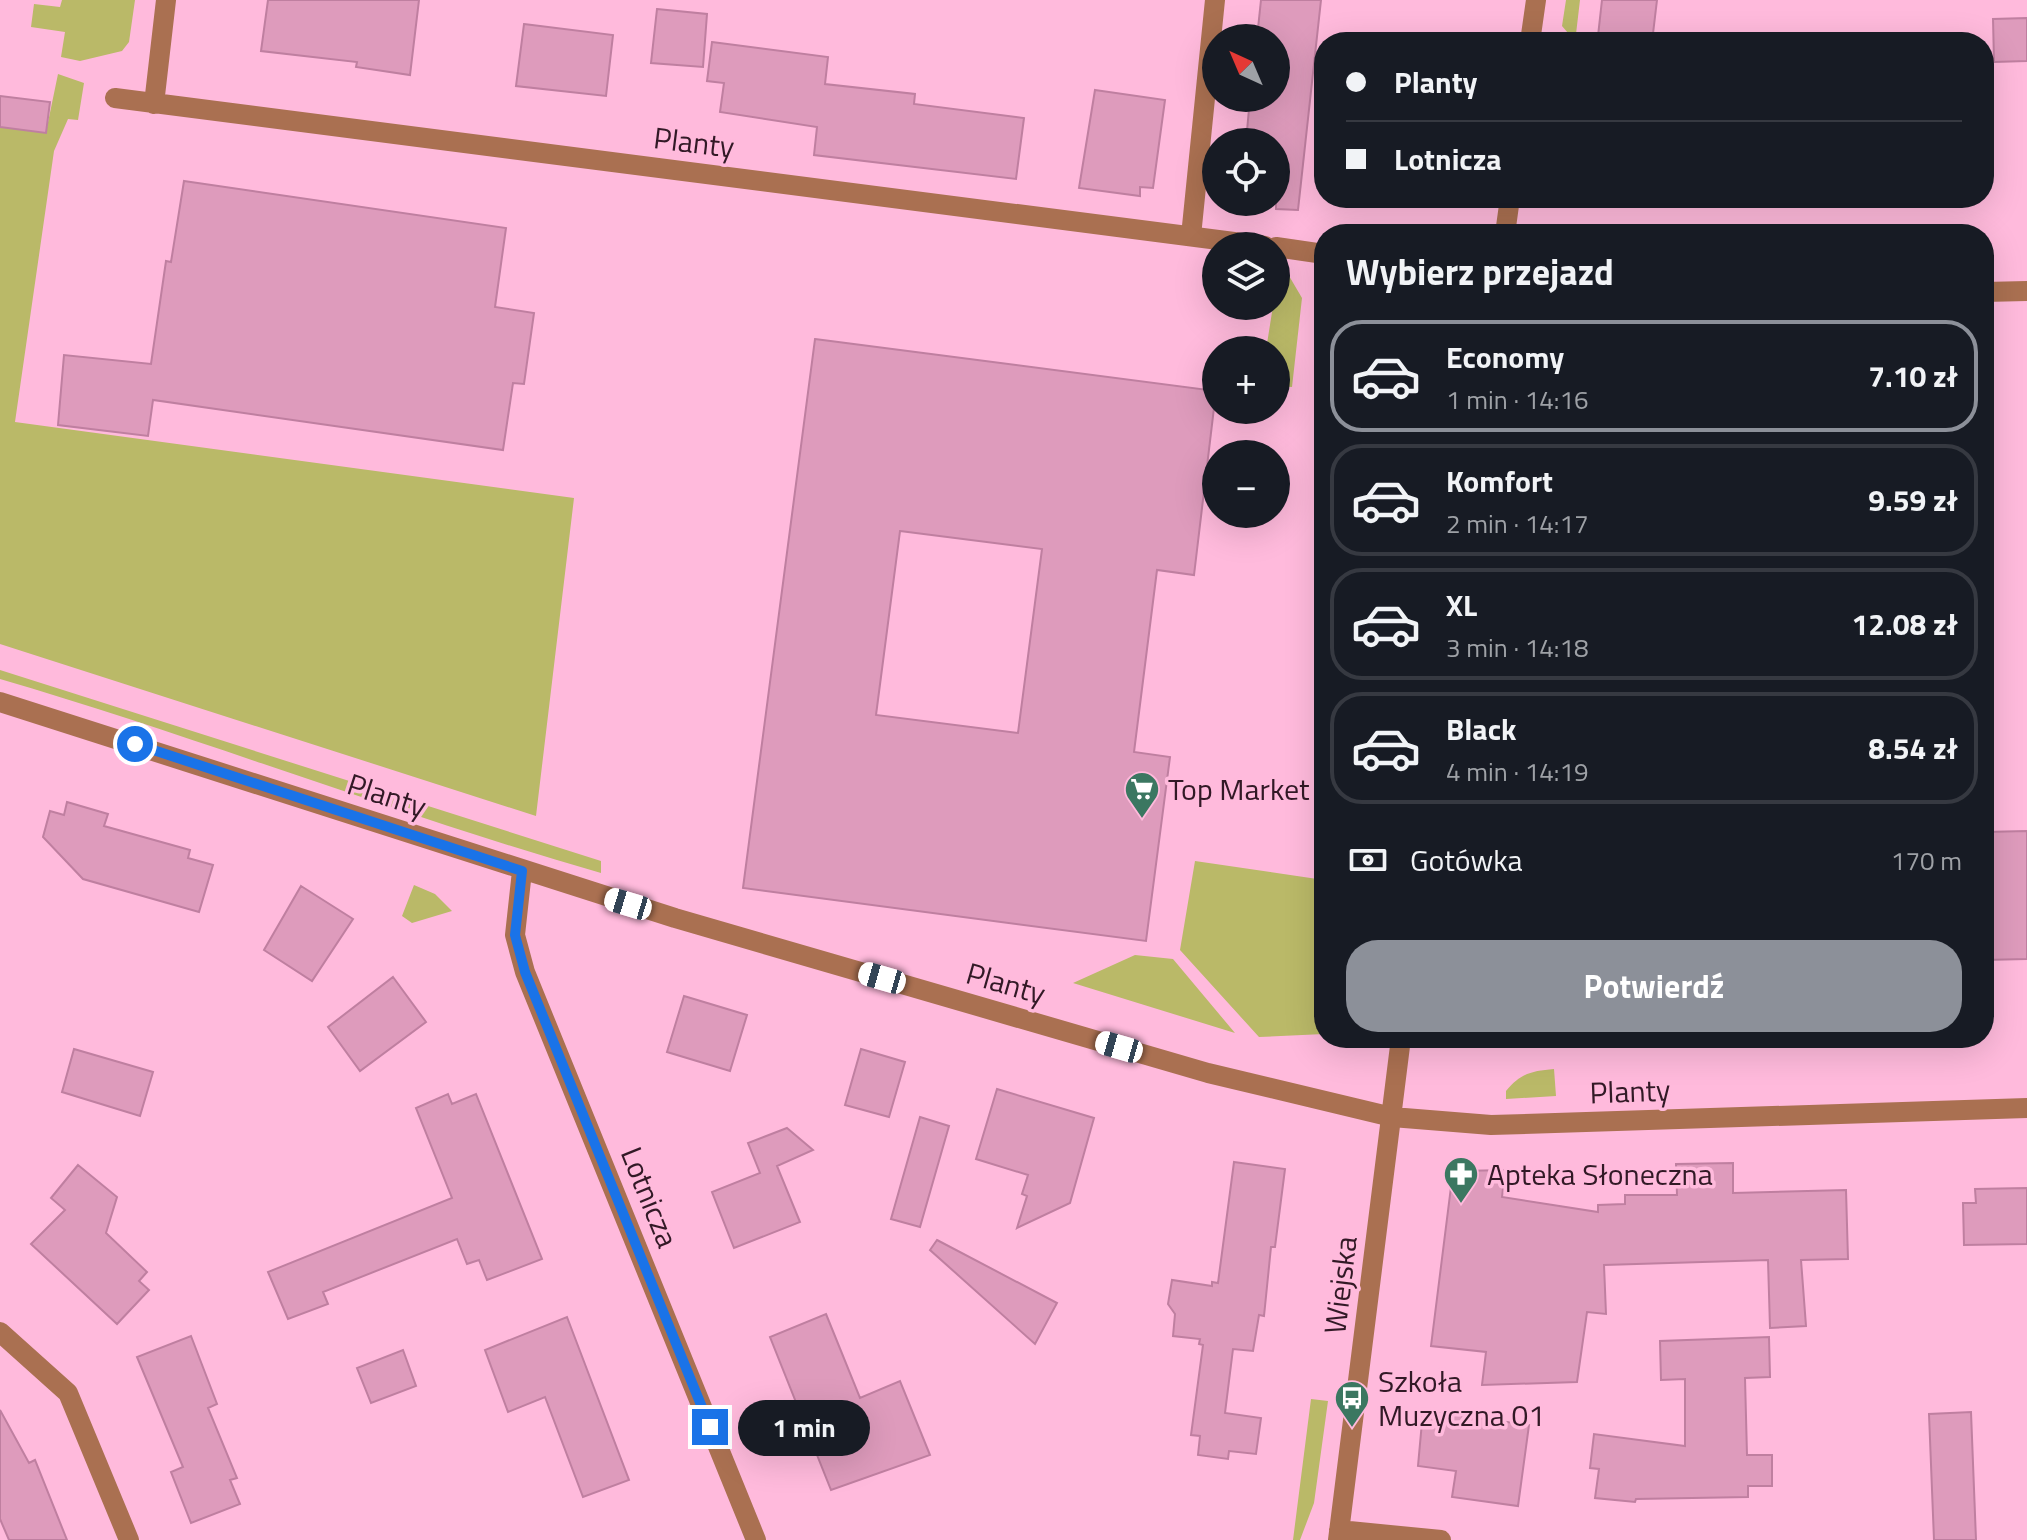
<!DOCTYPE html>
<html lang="pl">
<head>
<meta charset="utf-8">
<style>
  :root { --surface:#171b24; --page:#242831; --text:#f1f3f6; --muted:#9ea1a6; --line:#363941; --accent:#8c9099 }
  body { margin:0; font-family:"Titillium Web",sans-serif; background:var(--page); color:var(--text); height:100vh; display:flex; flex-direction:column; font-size:30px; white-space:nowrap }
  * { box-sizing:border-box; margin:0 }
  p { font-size:26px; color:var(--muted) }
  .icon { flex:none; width:44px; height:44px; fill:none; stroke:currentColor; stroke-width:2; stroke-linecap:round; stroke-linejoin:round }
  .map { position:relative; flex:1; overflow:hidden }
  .panel { position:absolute; left:1314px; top:224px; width:680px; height:824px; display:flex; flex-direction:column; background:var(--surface); border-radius:32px; box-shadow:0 8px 32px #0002 }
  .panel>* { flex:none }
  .guide { position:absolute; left:1314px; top:32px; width:680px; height:176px; border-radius:32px; box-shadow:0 8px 32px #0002; display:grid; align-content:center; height:176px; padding:0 32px; background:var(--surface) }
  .needle { width:52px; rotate:316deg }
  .controls { position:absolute; left:1202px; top:24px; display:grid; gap:16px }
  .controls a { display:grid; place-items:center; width:88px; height:88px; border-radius:50%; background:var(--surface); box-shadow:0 8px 32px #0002; font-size:40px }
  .end { position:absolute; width:36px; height:36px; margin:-18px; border:10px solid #1a73e8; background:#fff; box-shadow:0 0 0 4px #fff }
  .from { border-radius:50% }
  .bubble { position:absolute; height:56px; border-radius:28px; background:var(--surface); box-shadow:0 8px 32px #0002; font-size:26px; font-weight:700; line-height:56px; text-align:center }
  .car { position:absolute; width:24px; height:48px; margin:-24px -12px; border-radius:10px; box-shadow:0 0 6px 2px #0007; background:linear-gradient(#fff 24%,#345 0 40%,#fff 0 76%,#345 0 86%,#fff 0) }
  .guide b { display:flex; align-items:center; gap:28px; height:76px; font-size:30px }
  .guide b+b { border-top:2px solid var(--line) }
  .guide i { width:20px; height:20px; background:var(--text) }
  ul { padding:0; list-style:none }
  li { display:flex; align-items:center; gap:24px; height:112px; margin:0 16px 12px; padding:0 16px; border:4px solid var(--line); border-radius:32px }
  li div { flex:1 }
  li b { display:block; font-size:30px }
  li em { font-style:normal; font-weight:700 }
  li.on { border-color:var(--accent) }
  li>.icon { width:72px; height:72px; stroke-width:1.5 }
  h2 { padding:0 32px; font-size:36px; line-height:96px }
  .pay { display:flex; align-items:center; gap:20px; height:88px; padding:0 32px; font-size:30px }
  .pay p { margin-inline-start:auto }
  .action { display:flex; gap:16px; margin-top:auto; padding:16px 32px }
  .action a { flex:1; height:92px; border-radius:32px; background:var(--accent); color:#fff; font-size:32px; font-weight:700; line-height:92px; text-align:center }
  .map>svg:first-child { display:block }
</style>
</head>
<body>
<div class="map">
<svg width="2027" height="1540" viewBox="0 0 2027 1540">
  <rect width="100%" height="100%" fill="#ffbadc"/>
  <!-- green -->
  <path fill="#bab968" d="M62 0H135L129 42 122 51 80 61 61 57 65 32 31 27 34 4 60 7Z
    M1566 0H1580L1576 34 1568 33 1562 26Z
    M58 74 84 83 78 120 68 119 54 151 15 422 574 498 536 816 0 644V127L46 132Z
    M1278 268 1285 269 1302 298 1292 387 1276 386V350H1266L1273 306H1276Z
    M0 670 601 861V873C398 815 202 738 0 679Z
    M1195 861 1324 880V1034L1259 1037 1180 950Z
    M414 885 435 894 452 911 412 923 402 916Z
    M1135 955 1173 959 1235 1033 1073 983Z
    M1554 1069 1556 1096 1506 1099V1091C1521 1073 1532 1071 1554 1069Z
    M1311 1399 1328 1401 1314 1503 1300 1540H1293Z"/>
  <!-- building -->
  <path fill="#de9bbc" stroke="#bf7fa0" stroke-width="2" fill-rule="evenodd" d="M268 0H419L410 75 356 67 357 62 261 51Z
    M1261 0H1321L1298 210 1276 209V142H1246L1250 98H1276V38H1257Z
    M1602 0H1657L1652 42 1598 36Z
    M657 9 707 14 703 67 651 63Z
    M2027 18V61L1994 62 1993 19Z
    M524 24 613 35 606 96 516 86Z
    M712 42 828 57 825 84 915 94 914 104 1024 118 1016 179 814 155 817 127 720 112 724 83 707 81Z
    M1095 90 1165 100 1153 188 1140 187V196L1079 188Z
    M0 96 50 102 46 133 0 127Z
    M184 181 506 228 495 307 534 313 524 384 513 383 503 450 153 400 148 436 58 425 64 355 151 364 166 261 171 262Z
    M815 339 1216 391 1194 575 1157 570 1134 752 1170 757 1146 941 743 888ZM900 531 1042 549 1018 733 876 715Z
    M67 802 108 814 104 826 190 850 188 858 213 865 199 912 83 879 43 837 50 811 64 815Z
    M2027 831V959L1984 960V832Z
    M301 886 353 919 312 981 264 950Z
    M393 977 426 1022 360 1071 328 1027Z
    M684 996 747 1015 730 1071 667 1052Z
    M74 1049 153 1072 140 1116 62 1092Z
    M861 1049 905 1062 889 1117 845 1105Z
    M997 1089 1094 1118 1070 1203 1017 1228 1027 1196 1022 1194 1028 1175 976 1159Z
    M448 1094 452 1104 476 1094 542 1259 487 1280 479 1260 467 1264 457 1239 323 1292 328 1304 288 1319 268 1272 452 1198 416 1108Z
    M920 1117 949 1126 920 1227 891 1219Z
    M787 1128 813 1150 777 1166 800 1222 734 1248 712 1192 760 1173 748 1143Z
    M1234 1162 1285 1169 1275 1247H1271L1264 1316 1259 1315 1253 1351 1233 1349 1225 1413 1261 1418 1256 1454 1229 1451 1228 1459 1198 1455 1200 1436 1191 1435 1203 1345 1199 1344 1200 1339 1173 1336 1175 1314 1168 1304 1172 1280 1212 1286V1282L1218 1283Z
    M1733 1163V1193L1846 1190 1848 1259 1801 1260 1806 1326 1770 1328 1768 1260 1604 1265 1606 1314 1587 1312 1577 1382 1482 1385 1486 1352 1431 1346 1452 1179 1461 1171 1505 1170 1502 1197 1598 1212V1205L1625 1204V1195H1677L1676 1164Z
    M78 1165 117 1197 106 1233 147 1272 139 1281 149 1290 117 1324 31 1244 65 1210 51 1198Z
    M2027 1188V1244L1964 1245 1963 1203H1976L1975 1189Z
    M937 1240 1057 1303 1035 1344 930 1250Z
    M826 1314 860 1398 900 1381 930 1455 831 1490 770 1337Z
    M567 1317 629 1480 583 1497 545 1397 508 1412 485 1350Z
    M191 1336 217 1404 208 1408 237 1478 230 1480 240 1504 191 1523 171 1472 183 1467 137 1357Z
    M1769 1337 1770 1377 1745 1378 1747 1455H1772V1486H1748V1497L1636 1499 1635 1502 1595 1498 1599 1469 1590 1468 1594 1434 1685 1446V1379L1661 1380 1660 1341Z
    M403 1350 416 1386 371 1403 357 1368Z
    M0 1410 29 1463 35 1460 67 1540H9L0 1519Z
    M1423 1411 1529 1425 1518 1506 1452 1497 1456 1471 1418 1466Z
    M1971 1412 1976 1540H1934L1929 1414Z"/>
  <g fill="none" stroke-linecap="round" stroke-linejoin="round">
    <!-- minor -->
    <path stroke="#aa7051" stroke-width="20" d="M1530 42 1536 0
      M115 98 1265 246
      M154 104 166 0
      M1505 234 1510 198
      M1191 236 1215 0
      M1276 247 1324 254
      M1984 292 2027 291
      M0 702 675 918 1208 1073 1392 1117 1491 1125 2027 1108
      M522 871 515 935 525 972 756 1540
      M0 1332 68 1393 129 1540
      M1339 1530 1441 1540
      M1338 1540 1401 1038"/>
  </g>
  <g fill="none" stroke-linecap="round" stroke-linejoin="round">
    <!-- route -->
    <path stroke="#1a73e8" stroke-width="10" d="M135 744 522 871 515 935 525 972 710 1427"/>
  </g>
  <!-- icons -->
  <defs>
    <g id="supermarket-pin" transform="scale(1.8)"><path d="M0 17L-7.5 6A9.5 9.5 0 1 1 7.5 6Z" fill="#3b7761" stroke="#ffbadc"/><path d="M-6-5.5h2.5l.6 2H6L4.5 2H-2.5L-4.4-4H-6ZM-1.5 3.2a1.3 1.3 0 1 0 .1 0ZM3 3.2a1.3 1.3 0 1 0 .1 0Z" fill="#fff"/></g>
    <g id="pharmacy-pin" transform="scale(1.8)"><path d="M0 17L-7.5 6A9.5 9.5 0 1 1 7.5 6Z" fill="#3b7761" stroke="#ffbadc"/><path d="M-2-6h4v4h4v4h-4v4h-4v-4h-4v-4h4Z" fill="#fff"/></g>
    <g id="bus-pin" transform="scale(1.8)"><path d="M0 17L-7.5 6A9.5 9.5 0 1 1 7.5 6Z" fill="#3b7761" stroke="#ffbadc"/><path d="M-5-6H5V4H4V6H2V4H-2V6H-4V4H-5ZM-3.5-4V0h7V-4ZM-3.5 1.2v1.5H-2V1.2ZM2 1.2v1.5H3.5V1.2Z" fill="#fff"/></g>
  </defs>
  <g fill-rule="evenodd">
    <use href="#supermarket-pin" x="1142" y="789"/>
    <use href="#pharmacy-pin" x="1461" y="1174"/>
    <use href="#bus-pin" x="1352" y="1398"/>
  </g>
  <g text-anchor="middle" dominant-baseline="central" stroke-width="7" stroke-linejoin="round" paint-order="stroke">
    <!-- street labels -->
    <g font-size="30" fill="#321926" stroke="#ffbadc">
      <text transform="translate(694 142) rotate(7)">Planty</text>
      <text transform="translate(387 795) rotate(18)">Planty</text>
      <text transform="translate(1006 983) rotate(16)">Planty</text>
      <text transform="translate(1630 1091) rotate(-2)">Planty</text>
      <text transform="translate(650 1197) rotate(68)">Lotnicza</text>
      <text transform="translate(1340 1285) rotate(-83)">Wiejska</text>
    </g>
    <!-- poi labels -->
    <g font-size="30" fill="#321926" stroke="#ffbadc" text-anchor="start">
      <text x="1168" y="789">Top Market</text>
      <text x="1487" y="1174">Apteka Słoneczna</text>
      <text x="1378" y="1381">Szkoła<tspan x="1378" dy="34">Muzyczna 01</tspan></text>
    </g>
  </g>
</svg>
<div class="controls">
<a><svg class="needle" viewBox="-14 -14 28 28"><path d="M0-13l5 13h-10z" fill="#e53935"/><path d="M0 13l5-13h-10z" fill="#9ea1a6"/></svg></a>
<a><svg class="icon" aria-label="locate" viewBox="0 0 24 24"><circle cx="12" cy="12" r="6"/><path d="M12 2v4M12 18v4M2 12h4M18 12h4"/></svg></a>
<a><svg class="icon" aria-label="layers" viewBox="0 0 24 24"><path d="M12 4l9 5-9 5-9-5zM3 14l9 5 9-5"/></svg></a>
<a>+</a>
<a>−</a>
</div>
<i class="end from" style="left:135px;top:744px"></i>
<i class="end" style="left:710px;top:1427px"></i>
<div class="bubble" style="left:738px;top:1400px;width:132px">1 min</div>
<i class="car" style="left:628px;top:904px;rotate:287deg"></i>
<i class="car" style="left:882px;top:978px;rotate:286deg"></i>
<i class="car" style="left:1119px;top:1047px;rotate:286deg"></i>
<div class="guide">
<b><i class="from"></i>Planty</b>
<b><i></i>Lotnicza</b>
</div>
<section class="panel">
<h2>Wybierz przejazd</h2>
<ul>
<li class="on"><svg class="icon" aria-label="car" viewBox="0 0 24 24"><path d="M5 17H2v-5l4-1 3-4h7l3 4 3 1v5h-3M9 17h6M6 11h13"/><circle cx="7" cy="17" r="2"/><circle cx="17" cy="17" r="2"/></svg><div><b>Economy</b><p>1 min · 14:16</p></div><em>7.10 zł</em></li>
<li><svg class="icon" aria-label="car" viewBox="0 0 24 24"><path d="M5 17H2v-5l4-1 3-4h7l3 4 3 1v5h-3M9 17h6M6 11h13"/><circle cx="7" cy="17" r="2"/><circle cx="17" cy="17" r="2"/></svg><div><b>Komfort</b><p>2 min · 14:17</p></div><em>9.59 zł</em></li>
<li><svg class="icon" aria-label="car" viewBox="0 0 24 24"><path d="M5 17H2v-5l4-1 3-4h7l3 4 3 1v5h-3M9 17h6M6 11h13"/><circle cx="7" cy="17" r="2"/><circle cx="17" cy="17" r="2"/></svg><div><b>XL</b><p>3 min · 14:18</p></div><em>12.08 zł</em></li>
<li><svg class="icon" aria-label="car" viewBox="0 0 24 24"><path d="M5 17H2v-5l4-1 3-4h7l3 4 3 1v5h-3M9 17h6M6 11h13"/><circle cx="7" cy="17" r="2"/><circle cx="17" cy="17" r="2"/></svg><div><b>Black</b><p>4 min · 14:19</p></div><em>8.54 zł</em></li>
</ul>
<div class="pay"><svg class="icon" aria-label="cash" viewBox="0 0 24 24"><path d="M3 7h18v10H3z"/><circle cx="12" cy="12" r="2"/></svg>Gotówka<p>170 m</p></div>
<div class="action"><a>Potwierdź</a></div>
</section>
</div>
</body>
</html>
